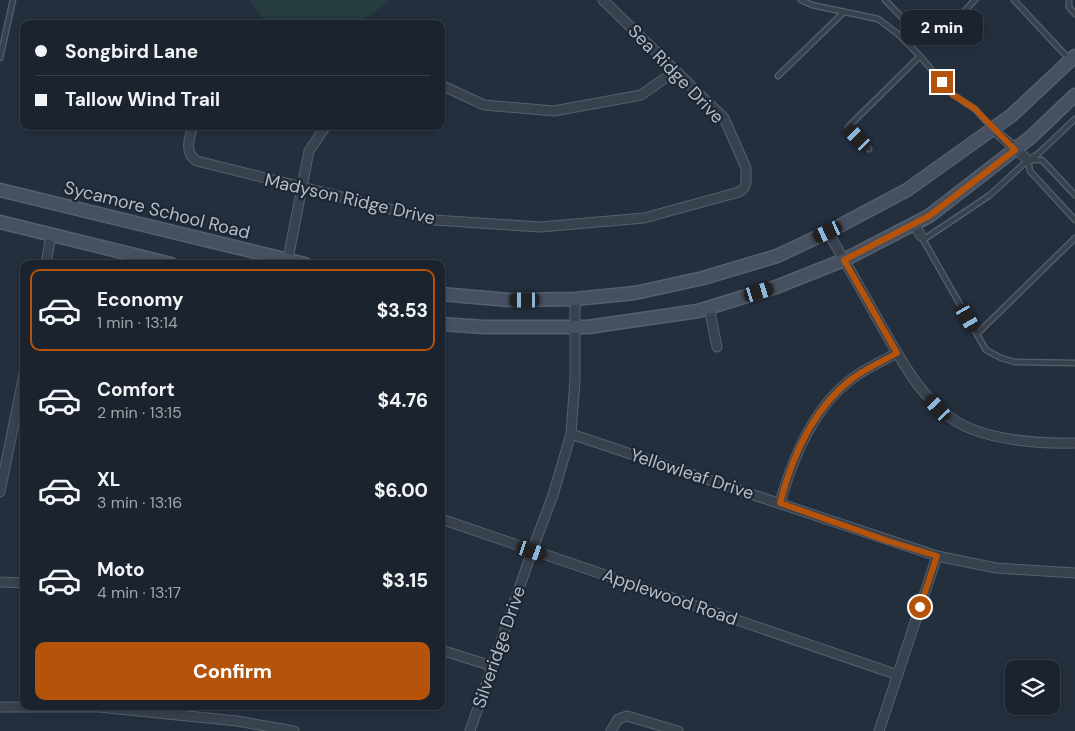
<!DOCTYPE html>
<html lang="en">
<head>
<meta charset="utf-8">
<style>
  :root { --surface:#1b232e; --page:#242b36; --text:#f1f3f6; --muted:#a0a4aa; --line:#39404a; --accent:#b45309 }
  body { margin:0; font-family:"DM Sans",sans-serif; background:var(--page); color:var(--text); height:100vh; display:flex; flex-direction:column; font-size:19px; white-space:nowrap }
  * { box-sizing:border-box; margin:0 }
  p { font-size:16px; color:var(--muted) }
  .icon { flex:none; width:28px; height:28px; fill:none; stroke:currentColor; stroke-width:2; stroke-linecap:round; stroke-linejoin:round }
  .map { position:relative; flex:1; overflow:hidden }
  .details { position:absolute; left:20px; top:260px; width:425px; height:450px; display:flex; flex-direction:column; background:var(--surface); border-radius:10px; box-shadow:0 2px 8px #0003,0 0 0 1px var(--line) }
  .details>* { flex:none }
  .top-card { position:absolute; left:20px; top:20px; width:425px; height:110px; border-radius:10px; box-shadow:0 2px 8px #0003,0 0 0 1px var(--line); display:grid; align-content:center; height:110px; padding:0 15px; background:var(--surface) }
  .controls { position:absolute; left:1005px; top:660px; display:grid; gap:10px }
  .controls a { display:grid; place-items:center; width:55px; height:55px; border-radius:10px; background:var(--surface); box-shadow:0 2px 8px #0003,0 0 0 1px var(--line); font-size:25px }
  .end { position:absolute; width:22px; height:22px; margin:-11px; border:6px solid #b45309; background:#fff; box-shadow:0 0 0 2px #fff }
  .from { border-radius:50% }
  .bubble { position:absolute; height:35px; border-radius:10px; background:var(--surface); box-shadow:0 2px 8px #0003,0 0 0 1px var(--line); font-size:16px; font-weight:800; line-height:35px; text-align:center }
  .car { position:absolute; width:15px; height:30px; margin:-15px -8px; border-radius:6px; box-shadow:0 0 4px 1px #0007; background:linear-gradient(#222 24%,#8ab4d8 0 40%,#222 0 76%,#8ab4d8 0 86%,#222 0) }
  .top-card b { display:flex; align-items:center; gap:18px; height:48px; font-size:19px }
  .top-card b+b { border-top:1px solid var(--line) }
  .top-card i { width:12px; height:12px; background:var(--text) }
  ul { padding:9px 0 0; list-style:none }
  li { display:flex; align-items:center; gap:15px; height:82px; margin:0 10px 8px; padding:0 5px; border:2px solid transparent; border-radius:10px }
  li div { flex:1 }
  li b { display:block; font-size:19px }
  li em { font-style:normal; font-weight:800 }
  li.active { border-color:var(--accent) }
  li>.icon { width:45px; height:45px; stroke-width:1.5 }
  .primary-button { display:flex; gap:10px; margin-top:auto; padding:10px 15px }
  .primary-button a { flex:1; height:58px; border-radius:10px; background:var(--accent); color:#fff; font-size:20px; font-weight:800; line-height:58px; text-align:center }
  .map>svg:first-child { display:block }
</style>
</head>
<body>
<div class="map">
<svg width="1075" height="731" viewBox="0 0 1075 731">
  <rect width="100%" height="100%" fill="#242f3e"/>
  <!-- green -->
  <path fill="#263c3f" d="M250 0H391L357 24H267Z"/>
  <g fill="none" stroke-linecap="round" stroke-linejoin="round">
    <!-- lane casing -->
    <g stroke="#565f6c" stroke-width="7">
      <path id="lane" d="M801 0 812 5 878 19 898 34 920 56 952 94 975 109 992 128
        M885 0 925 41C940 41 964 11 975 0
        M1014 0 1069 59
        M1069 0V7L1075 14
        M0 58 13 0
        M778 76 844 12
        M869 149 848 127 920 56
        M1028 160 1030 171 1075 220
        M1029 160H1042L1075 195
        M921 236 986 350 1001 358 1015 362 1075 363
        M923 240 990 195 1028 160 1038 154 1075 119
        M977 334 1075 238"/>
    </g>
    <!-- street casing -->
    <g stroke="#565f6c" stroke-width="11">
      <path id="street" d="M441 85 484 105 554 111 641 95 675 71
        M193 126C189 139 184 153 197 161L434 220 540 227 644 218 739 192 744 188 746 183V168L724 118 603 0
        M993 129 1028 160
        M914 224 921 236
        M828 232C844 260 861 289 877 318 898 354 918 396 954 420 984 440 1039 444 1075 443
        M46 264 51 235
        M287 264 309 151 326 126
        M709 307 717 347
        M571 434 937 556 996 568 1075 573
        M0 492 24 374
        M780 503C793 457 814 406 853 378 866 368 883 361 897 353
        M441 519 898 675
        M0 582 24 583
        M441 650 492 666
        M0 707H98L237 721 294 731
        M470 731 532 551 553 495 571 434 575 380V299
        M611 731 618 719 627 716 678 731
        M879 731 937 556"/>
    </g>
    <!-- secondary casing -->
    <g stroke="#565f6c" stroke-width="15">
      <path id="secondary" d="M0 190 305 264
        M0 222 171 264
        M441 294 509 300 575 299 635 293 703 278 777 256 828 232 907 190 1012 115 1075 56
        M441 324 484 327H588L698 311 776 287 844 260 929 216 1031 137 1075 95"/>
    </g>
    <!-- lane -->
    <use href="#lane" stroke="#38414e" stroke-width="4.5"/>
    <!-- street -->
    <use href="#street" stroke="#38414e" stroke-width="9"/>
    <!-- secondary -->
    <use href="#secondary" stroke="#465061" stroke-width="12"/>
  </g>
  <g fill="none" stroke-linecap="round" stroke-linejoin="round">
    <!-- route -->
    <path stroke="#b45309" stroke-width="6" d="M920 607 937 556 888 541 780 503C792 457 814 407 853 378 867 368 883 361 897 353L844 260 929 216 1015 150 975 109 952 94 942 82"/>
  </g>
  <g text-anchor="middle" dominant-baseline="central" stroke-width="4.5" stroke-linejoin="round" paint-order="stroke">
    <!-- street labels -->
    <g font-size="18" fill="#b4bcc9" stroke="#1d2633">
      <text transform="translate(676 74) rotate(46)">Sea Ridge Drive</text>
      <text transform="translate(350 199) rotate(13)">Madyson Ridge Drive</text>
      <text transform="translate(157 210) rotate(14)">Sycamore School Road</text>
      <text transform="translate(692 474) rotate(18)">Yellowleaf Drive</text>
      <text transform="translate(670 597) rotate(19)">Applewood Road</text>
      <text transform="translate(499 647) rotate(-71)">Silveridge Drive</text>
    </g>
  </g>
</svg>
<div class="controls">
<a><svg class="icon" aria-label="layers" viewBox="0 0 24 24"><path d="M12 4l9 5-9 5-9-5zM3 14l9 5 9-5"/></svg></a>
</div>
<i class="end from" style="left:920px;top:607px"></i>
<i class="end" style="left:942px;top:82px"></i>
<div class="bubble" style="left:901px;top:10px;width:82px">2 min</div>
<i class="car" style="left:858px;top:138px;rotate:316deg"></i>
<i class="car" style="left:828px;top:232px;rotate:245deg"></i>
<i class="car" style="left:759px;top:292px;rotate:73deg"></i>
<i class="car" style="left:525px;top:300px;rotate:270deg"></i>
<i class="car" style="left:968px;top:318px;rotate:150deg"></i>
<i class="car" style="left:938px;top:408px;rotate:317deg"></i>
<i class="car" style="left:532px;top:551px;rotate:109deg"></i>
<div class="top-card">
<b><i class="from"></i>Songbird Lane</b>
<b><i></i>Tallow Wind Trail</b>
</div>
<section class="details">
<ul>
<li class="active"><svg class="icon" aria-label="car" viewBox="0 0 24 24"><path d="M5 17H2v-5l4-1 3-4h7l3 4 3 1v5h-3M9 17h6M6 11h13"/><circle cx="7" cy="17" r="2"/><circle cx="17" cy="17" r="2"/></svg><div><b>Economy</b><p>1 min · 13:14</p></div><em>$3.53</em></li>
<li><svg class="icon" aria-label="car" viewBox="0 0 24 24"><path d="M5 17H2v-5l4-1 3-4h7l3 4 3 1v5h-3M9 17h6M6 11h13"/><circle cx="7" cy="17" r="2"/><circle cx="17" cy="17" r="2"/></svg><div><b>Comfort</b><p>2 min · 13:15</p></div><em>$4.76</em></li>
<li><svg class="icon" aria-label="car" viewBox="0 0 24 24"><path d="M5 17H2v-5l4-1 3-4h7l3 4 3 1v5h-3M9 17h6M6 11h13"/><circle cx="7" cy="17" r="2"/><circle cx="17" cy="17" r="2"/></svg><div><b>XL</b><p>3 min · 13:16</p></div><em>$6.00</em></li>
<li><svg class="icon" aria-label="car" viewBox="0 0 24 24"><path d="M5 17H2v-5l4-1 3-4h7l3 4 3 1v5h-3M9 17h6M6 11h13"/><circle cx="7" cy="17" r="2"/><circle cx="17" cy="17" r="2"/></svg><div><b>Moto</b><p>4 min · 13:17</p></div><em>$3.15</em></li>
</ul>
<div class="primary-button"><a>Confirm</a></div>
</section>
</div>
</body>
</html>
